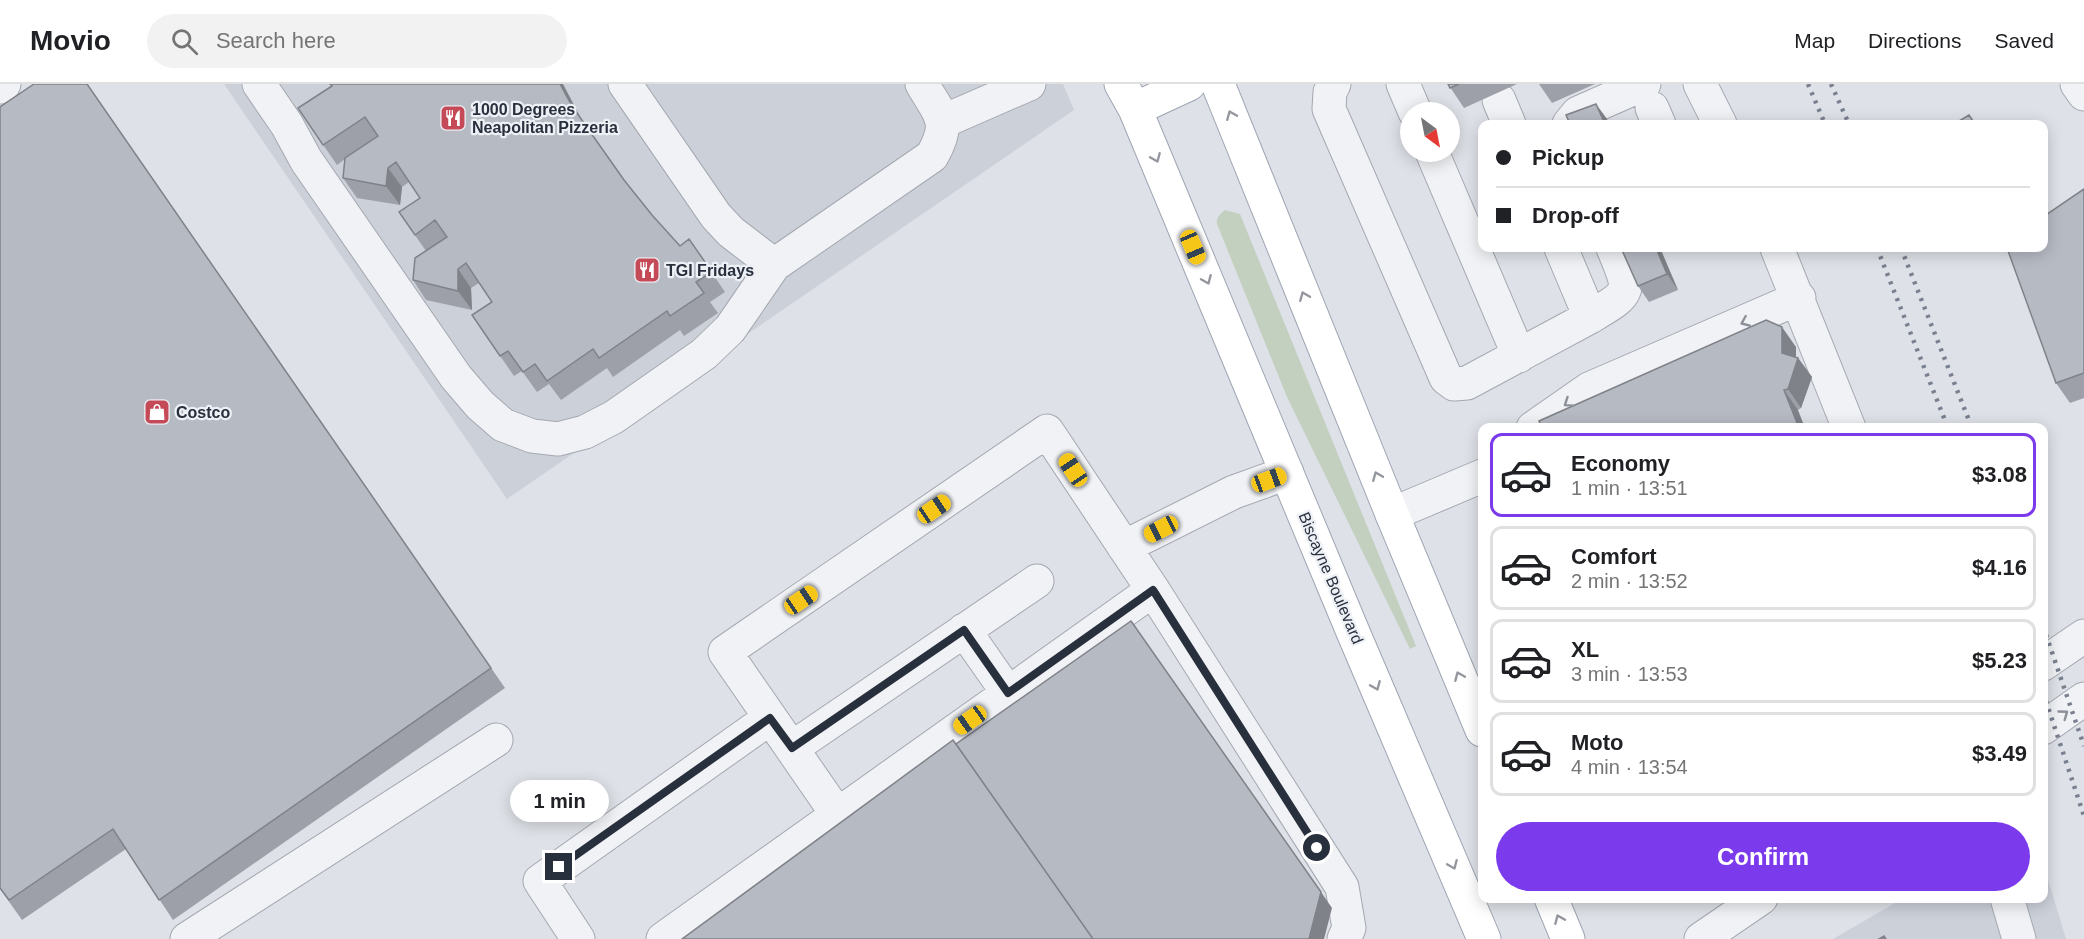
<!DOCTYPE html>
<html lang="en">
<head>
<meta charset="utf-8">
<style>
  :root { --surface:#fff; --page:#f2f2f2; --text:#202124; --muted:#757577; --line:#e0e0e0; --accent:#7c3aed }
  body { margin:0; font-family:Arial,sans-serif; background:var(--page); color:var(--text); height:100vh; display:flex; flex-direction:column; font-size:22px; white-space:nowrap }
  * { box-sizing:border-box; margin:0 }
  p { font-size:20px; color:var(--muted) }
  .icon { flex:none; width:33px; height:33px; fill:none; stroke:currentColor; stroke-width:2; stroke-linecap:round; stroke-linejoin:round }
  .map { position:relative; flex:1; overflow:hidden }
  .sheet { position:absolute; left:1478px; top:339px; width:570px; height:480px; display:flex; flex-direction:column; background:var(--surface); border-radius:12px; box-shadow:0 3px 15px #0003 }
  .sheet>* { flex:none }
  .guide { position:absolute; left:1478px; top:36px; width:570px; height:132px; border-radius:12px; box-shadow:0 3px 15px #0003; display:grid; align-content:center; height:132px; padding:0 18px; background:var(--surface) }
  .needle { width:39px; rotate:148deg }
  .fabs { position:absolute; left:1400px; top:18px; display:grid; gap:12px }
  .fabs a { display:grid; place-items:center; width:60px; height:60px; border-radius:50%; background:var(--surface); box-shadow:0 3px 15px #0003; font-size:30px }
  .end { position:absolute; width:27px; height:27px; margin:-14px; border:8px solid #282f3d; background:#fff; box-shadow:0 0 0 3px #fff }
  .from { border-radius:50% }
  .bubble { position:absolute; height:42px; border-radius:21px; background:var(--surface); box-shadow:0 3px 15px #0003; font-size:20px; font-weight:700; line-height:42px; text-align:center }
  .car { position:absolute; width:18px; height:36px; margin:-18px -9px; border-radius:8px; box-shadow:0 0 4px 2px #0007; background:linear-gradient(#f5c518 24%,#345 0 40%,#f5c518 0 76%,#345 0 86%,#f5c518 0) }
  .guide b { display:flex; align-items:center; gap:21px; height:57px; font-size:22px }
  .guide b+b { border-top:2px solid var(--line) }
  .guide i { width:15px; height:15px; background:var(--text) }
  ul { padding:10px 0 0; list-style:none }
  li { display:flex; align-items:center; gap:18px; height:84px; margin:0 12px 9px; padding:0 6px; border:3px solid var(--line); border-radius:12px }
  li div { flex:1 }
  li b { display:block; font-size:22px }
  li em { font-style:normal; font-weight:700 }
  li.selected { border-color:var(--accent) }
  li>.icon { width:54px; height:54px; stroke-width:1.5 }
  .primary-button { display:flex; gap:12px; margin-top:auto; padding:12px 18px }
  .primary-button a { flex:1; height:69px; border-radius:36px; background:var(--accent); color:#fff; font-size:24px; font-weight:700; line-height:69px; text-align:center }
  header { display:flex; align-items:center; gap:36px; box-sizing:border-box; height:84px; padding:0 30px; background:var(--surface); border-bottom:2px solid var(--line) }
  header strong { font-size:28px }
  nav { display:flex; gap:33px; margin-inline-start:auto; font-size:21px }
  .search { width:420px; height:54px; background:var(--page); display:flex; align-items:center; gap:15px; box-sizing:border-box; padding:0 21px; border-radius:33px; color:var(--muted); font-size:22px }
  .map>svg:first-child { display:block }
</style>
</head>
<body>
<header>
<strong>Movio</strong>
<div class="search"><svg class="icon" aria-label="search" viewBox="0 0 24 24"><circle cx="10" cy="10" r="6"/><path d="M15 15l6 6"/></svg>Search here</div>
<nav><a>Map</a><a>Directions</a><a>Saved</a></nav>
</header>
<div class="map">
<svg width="2084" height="855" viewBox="0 0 2084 855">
  <rect width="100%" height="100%" fill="#dee1e7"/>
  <!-- built -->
  <path fill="#ccd0d9" d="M224 0H1063L1074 26 507 415Z
    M2043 779 2066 855H1833L1902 815 2043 814Z"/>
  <!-- green -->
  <path fill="#c3d0c0" d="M1225 126 1240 130 1416 562 1410 565 1287 313 1217 140C1216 133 1220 130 1225 126Z"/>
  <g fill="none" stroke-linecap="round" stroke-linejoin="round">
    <!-- minor casing -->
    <g stroke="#a4a8b1" stroke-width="35">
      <path id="minor" d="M259 0 287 41 306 76 456 293 480 321 503 341 532 352 558 355 585 348 614 333 704 270 730 245 774 181
        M625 0 716 132 731 148 774 181 932 72C952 37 940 31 922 0
        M1334 0 1330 8 1329 25 1446 294 1454 300 1467 299 1590 233
        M1403 0 1415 28
        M1700 0 1720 40
        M2077 0 2084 10
        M0 3 4 0
        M1499 16 1509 40
        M1652 24 1659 40
        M944 37 1029 0
        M1569 40 1578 29 1644 0
        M1432 68 1519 272
        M1561 164 1590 233C1632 208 1632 209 1613 164
        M1777 164 1849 344
        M1533 344 1589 305 1799 214
        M1392 430 1482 392
        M1124 463 1234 408 1287 389
        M964 546 1008 609
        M2043 580 2084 552
        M2043 644 2084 615
        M792 664 1037 497
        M837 730 725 568 1047 347 1153 506 1342 803 1349 844 1344 855
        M2007 814 2019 855
        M187 855 496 656
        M578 855 540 797 770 634
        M663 855 1153 506
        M1701 855 1761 814"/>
    </g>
    <!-- major casing -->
    <g stroke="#9ea5b2" stroke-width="35">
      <path id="major" d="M1121 0 1135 25 1353 548 1484 855
        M1218 0 1392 430 1482 646
        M1135 25 1189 0
        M1551 814 1568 855"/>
    </g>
    <!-- minor -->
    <use href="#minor" stroke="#f1f2f5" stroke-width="33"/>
    <!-- major -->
    <use href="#major" stroke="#fff" stroke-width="33"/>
    <!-- rail -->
    <path stroke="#79808f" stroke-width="4.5" stroke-dasharray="3 6" stroke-linecap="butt" d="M1808 0 1825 40
      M1831 0 1849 40
      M1877 164 1948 344
      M1901 164 1972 344
      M2043 542 2084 662
      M2043 608 2084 732"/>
  </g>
  <!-- wall -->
  <path fill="#9da0a8" d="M87 0 505 604 173 836 126 765 22 836 0 805Z
    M1448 0H1517L1464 24Z
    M1539 0H1595L1552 19Z
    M332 2 585 40 624 96 652 131 680 162 689 155 725 208 710 218 718 229 684 252 680 246 613 293 607 284 561 316 549 300 537 308 522 287 514 292 472 231 492 218 479 199 471 204 472 226 426 216 413 196 426 167 399 128 420 114 409 98 402 103 400 121 357 114 343 94 345 75 337 81 298 24Z
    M2084 105V314L2070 319 2056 299Z
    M1660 164 1678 206 1649 218 1638 202Z
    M1796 263V273L1798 274 1812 293 1801 324 1798 326 1542 344Z"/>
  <!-- shaded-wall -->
  <path fill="#7f8288" d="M560 0H563L585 42 572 22Z
    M1596 20 1607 35 1609 40H1605Z
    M388 84 402 103 400 121 386 102Z
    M1656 164H1660L1678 206 1667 190Z
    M458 185 471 204 472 226 458 207Z
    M1782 243 1796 263V280L1798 274 1812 293 1801 324 1788 305 1782 269Z
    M1784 306 1798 326 1805 344H1799Z
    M1321 808 1332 824 1324 855H1309Z"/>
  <!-- building -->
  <path fill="#b6bac3" stroke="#7f8288" stroke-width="1.5" d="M34 0H87L491 584 159 816 113 745 9 816 0 804V23Z
    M330 0H560L572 22 624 96 652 131 680 162 689 155 712 188 696 198 704 209 670 232 667 227 599 274 593 265 547 297 535 280 523 288 508 267 500 272 472 231 492 218 466 179 458 185V207L413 196 415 174 447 153 435 136 415 151 399 128 420 114 396 78 388 84 386 102 343 94 345 74 378 52 365 33 323 61 298 24 332 2Z
    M1448 0H1459L1450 4Z
    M1596 20 1605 40H1570L1566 31Z
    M1969 31 1975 40H1954Z
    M2084 105V289L2056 299 2007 164H2043V133Z
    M1621 164H1656L1667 190 1638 202Z
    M1766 236 1782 243V269L1798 274 1788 305 1784 306 1799 344H1542L1539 337Z
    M1131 537 1321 808 1309 855H1093L956 660Z
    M953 656 1093 855H682Z
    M1884 852 1886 855H1879Z"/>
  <!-- one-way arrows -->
  <defs><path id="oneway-chevron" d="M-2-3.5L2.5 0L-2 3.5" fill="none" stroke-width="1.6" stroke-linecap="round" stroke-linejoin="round" transform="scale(1.5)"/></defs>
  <g stroke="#94979e">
    <use href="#oneway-chevron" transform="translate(1231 31) rotate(-112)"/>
    <use href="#oneway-chevron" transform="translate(1156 74) rotate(67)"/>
    <use href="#oneway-chevron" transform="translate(1207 196) rotate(67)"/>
    <use href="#oneway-chevron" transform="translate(1304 212) rotate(-112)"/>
    <use href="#oneway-chevron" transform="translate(1377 392) rotate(-112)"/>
    <use href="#oneway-chevron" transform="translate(1459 592) rotate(-113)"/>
    <use href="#oneway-chevron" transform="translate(1376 602) rotate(67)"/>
    <use href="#oneway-chevron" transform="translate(1453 781) rotate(67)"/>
    <use href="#oneway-chevron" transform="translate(1559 835) rotate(-113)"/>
  </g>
  <g stroke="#8c9099">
    <use href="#oneway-chevron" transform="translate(1745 238) rotate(157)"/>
    <use href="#oneway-chevron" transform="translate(1568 319) rotate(146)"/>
    <use href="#oneway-chevron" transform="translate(2064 630) rotate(-36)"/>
  </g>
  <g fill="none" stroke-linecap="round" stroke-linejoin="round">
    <!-- route -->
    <path stroke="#282f3d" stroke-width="8" d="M559 783 770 634 792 664 964 546 1008 609 1153 506 1317 764"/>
  </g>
  <!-- icons -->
  <defs>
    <g id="restaurant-square" transform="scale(1.35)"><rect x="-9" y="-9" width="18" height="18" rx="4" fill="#c54a57" stroke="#edf0f5"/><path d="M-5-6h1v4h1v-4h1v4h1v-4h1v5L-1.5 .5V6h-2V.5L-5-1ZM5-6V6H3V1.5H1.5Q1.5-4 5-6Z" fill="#fff"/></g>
    <g id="shop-square" transform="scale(1.35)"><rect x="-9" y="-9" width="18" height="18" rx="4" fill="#c54a57" stroke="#edf0f5"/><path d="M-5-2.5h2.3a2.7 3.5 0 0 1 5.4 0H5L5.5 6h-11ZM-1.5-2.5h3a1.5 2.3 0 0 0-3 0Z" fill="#fff"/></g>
  </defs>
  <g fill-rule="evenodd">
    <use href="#restaurant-square" x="453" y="34"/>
    <use href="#restaurant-square" x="647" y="186"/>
    <use href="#shop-square" x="157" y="328"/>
  </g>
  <g text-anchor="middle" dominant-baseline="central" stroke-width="4.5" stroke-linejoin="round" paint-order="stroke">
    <!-- poi labels -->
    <g font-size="16" font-weight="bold" fill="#282f3d" stroke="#edf0f5" text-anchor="start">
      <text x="472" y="25">1000 Degrees<tspan x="472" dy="18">Neapolitan Pizzeria</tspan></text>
      <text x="666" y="186">TGI Fridays</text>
      <text x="176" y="328">Costco</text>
    </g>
    <!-- street labels -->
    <g font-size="16" fill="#282f3d" stroke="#edf0f5">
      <text transform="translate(1331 494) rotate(67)">Biscayne Boulevard</text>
    </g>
  </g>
</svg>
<div class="fabs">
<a><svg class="needle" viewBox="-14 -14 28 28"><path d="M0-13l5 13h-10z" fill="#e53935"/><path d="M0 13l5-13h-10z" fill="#757577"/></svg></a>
</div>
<i class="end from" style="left:1317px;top:764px"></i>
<i class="end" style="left:559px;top:783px"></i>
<div class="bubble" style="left:510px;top:696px;width:99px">1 min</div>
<i class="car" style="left:1193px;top:163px;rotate:157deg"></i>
<i class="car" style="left:1073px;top:386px;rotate:326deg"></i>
<i class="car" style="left:1269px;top:396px;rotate:70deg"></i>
<i class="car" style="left:934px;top:425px;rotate:56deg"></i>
<i class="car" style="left:1161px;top:445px;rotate:243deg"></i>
<i class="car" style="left:801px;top:516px;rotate:56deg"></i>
<i class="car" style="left:970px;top:636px;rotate:235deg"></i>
<div class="guide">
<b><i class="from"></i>Pickup</b>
<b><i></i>Drop-off</b>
</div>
<section class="sheet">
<ul>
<li class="selected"><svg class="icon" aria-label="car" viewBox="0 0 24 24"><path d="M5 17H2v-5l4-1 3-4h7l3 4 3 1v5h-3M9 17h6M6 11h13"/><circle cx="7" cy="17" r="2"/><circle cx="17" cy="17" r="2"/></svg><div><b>Economy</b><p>1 min · 13:51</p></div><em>$3.08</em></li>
<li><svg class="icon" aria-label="car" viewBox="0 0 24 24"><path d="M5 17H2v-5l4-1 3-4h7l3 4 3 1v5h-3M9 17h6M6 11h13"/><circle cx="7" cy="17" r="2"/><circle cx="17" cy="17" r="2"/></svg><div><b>Comfort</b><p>2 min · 13:52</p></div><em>$4.16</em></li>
<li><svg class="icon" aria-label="car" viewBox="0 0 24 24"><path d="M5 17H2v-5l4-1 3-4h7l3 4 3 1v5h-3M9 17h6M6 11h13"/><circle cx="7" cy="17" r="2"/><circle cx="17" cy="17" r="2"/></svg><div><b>XL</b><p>3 min · 13:53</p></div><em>$5.23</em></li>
<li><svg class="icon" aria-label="car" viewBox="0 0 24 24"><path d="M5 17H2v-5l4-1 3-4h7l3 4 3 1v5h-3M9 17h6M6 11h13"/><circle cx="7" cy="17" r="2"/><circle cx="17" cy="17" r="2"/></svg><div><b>Moto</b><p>4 min · 13:54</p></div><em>$3.49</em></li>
</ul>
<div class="primary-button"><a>Confirm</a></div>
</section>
</div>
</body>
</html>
